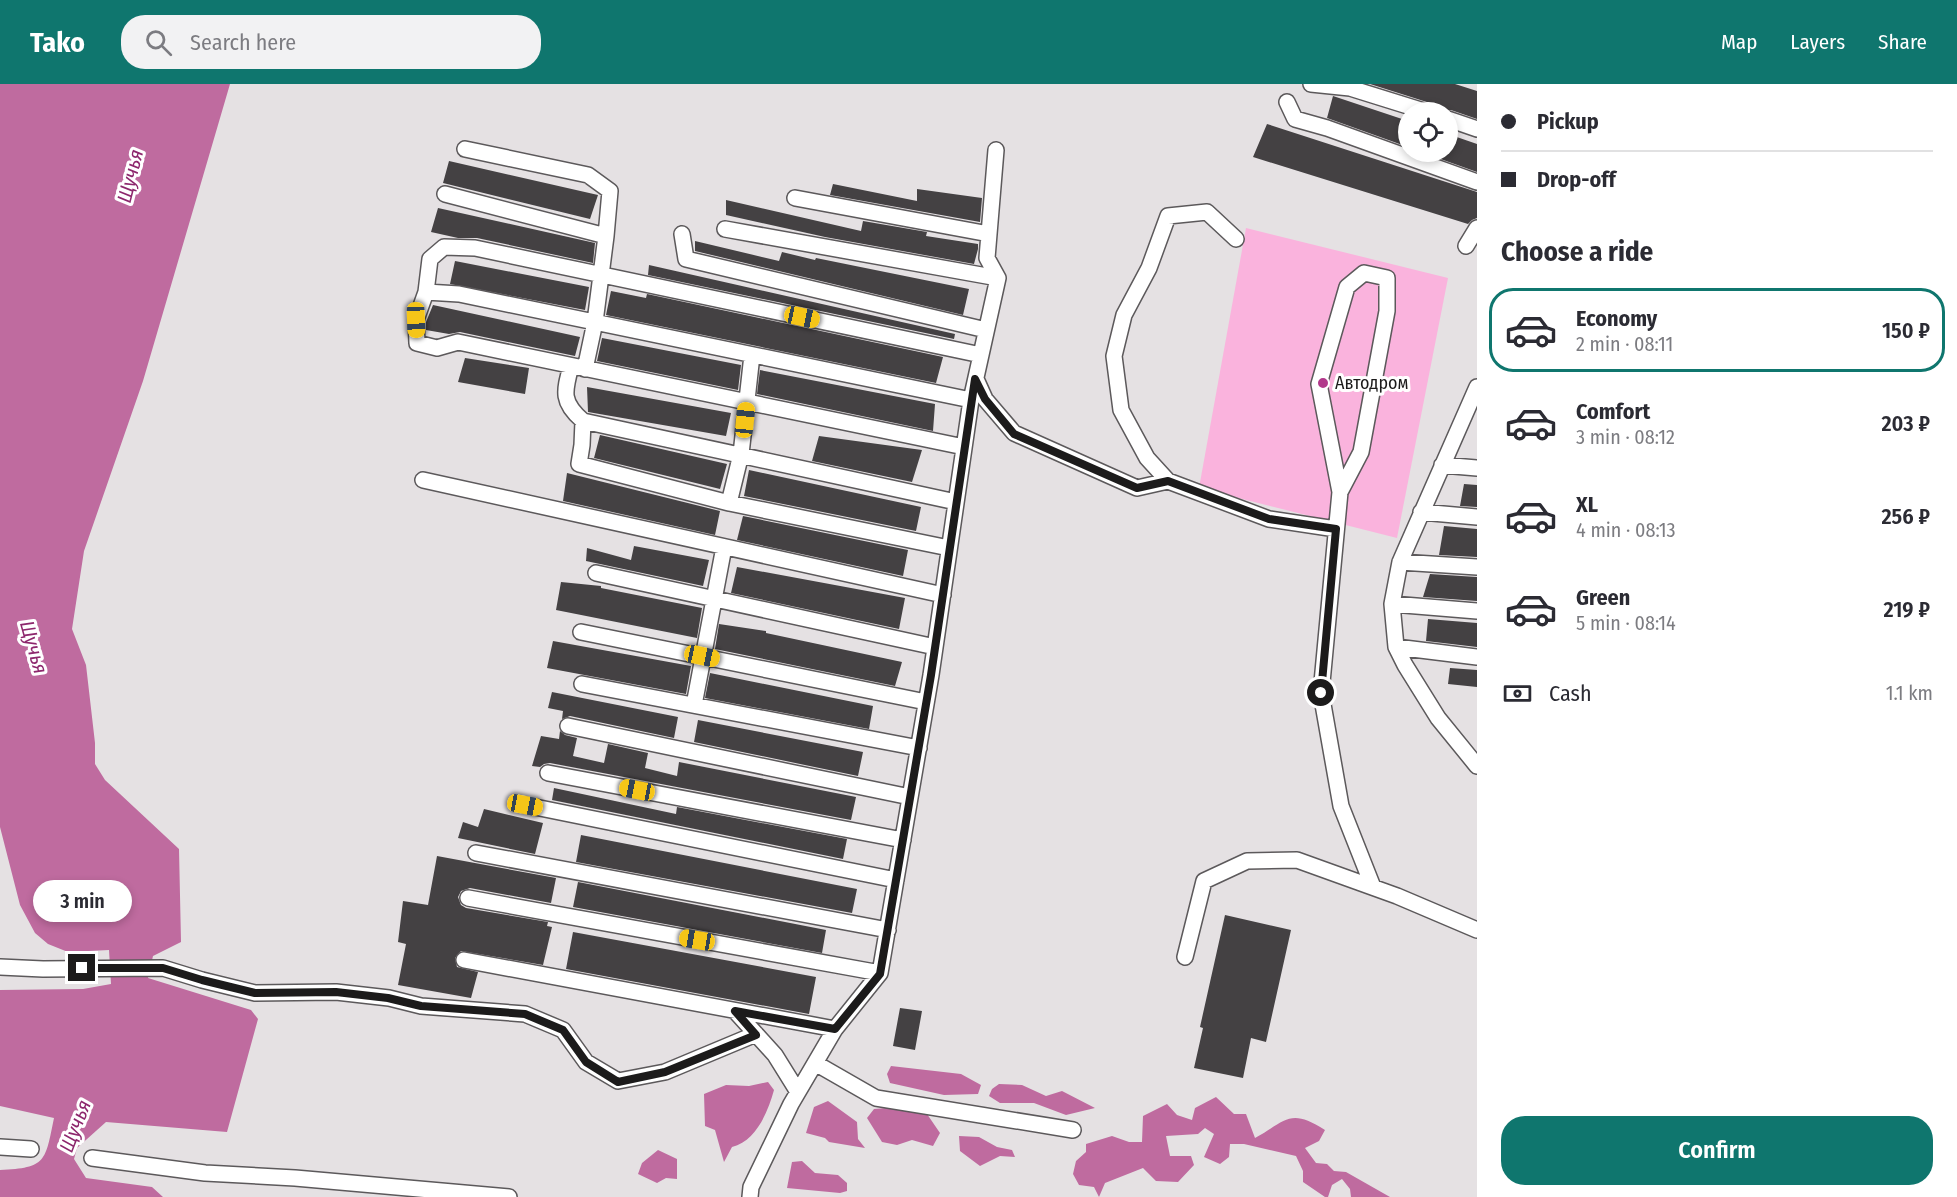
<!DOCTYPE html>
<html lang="en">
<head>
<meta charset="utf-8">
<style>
  :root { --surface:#fff; --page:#f2f2f3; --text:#2b2b33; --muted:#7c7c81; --line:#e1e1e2; --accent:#0f766e }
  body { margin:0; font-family:"Fira Sans Condensed",sans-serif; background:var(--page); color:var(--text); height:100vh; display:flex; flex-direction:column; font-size:22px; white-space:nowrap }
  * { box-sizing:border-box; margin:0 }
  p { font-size:20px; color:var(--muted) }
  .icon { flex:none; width:33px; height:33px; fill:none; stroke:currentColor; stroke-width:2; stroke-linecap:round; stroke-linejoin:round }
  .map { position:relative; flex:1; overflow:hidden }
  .drawer { display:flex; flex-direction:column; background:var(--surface); width:480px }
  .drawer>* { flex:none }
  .top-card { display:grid; align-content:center; height:132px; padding:0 24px; background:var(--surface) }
  .tools { position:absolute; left:1398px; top:18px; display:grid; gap:12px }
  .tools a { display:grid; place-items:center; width:60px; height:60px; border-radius:50%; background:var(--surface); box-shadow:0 3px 9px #0003; font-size:30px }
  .end { position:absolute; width:27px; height:27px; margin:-14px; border:8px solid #1c1b1b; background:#fff; box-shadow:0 0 0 3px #fff }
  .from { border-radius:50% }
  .bubble { position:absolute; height:42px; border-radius:21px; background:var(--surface); box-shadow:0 3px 9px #0003; font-size:20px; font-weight:600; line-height:42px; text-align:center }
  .car { position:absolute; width:18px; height:36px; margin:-18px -9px; border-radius:8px; box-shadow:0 0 4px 2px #0007; background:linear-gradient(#f5c518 24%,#345 0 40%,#f5c518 0 76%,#345 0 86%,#f5c518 0) }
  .top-card b { display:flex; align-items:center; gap:21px; height:57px; font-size:22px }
  .top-card b+b { border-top:2px solid var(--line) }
  .top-card i { width:15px; height:15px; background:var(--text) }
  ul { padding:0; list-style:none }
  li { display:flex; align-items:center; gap:18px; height:84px; margin:0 12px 9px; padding:0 12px; border:3px solid transparent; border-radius:24px }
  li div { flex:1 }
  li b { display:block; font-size:22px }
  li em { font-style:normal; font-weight:600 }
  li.selected { border-color:var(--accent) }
  li>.icon { width:54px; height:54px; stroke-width:1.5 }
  h2 { padding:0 24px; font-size:27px; line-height:72px }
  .pay { display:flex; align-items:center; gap:15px; height:66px; padding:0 24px; font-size:22px }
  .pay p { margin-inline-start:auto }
  .cta { display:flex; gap:12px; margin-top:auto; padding:12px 24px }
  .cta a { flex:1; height:69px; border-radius:24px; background:var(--accent); color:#fff; font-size:24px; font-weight:600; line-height:69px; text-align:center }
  header { display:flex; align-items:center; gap:36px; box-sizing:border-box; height:84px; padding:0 30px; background:var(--accent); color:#fff }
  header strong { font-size:28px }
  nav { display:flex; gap:33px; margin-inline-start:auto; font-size:21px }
  .search { width:420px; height:54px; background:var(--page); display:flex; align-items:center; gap:15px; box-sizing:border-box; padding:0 21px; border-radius:24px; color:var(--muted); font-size:22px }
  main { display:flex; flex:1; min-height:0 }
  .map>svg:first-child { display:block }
</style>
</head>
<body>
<header>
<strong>Tako</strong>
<div class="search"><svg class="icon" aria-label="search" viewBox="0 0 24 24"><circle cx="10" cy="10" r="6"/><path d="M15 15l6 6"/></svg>Search here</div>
<nav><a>Map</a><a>Layers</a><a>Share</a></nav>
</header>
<main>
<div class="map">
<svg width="1477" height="1113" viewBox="0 0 1477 1113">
  <rect width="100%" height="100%" fill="#e5e1e3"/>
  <!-- green -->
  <path fill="#fab3dd" d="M1246 144 1448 194 1397 454 1199 404Z"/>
  <!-- water -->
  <path fill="#bf6b9f" d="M0 0H230L143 297 84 467 72 545 86 581 95 659V680L105 696 179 765 181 858 153 872 148 894 251 926 258 935 227 1048 106 1038 77 1064 74 1075 86 1094 152 1103 163 1113H0V1086C47 1084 45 1077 54 1034L0 1022V906L83 905 111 900 109 866 68 868 48 860 35 849 20 821 0 743Z
    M891 982 961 990 981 1001 978 1010 944 1011 890 999 887 990Z
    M768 998 774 1006C768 1028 756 1057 732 1063L724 1078 715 1046 705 1042 704 1010 726 1001 749 1002Z
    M999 1000 1022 1001 1046 1012 1062 1007 1095 1024 1066 1031 1034 1019H1000L989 1012 992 1005Z
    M1216 1013 1234 1030H1246L1255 1054C1287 1036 1290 1024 1325 1046L1319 1057 1305 1064 1316 1079 1327 1080 1334 1087 1346 1088 1390 1113H1351L1350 1105 1342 1095 1332 1101 1328 1113H1325L1303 1098V1087L1296 1072 1244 1060H1230L1229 1073 1220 1080 1204 1073 1214 1050 1205 1044 1198 1050 1166 1052 1170 1072H1191L1194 1081 1178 1098 1156 1097 1143 1084 1105 1099 1099 1113 1094 1103 1079 1101 1073 1090 1076 1077 1086 1068V1060L1112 1052 1129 1058H1142L1143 1032 1167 1020 1177 1031 1192 1036 1195 1024Z
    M828 1017 857 1038 858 1055 865 1064 829 1058 825 1054 806 1049 814 1023Z
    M886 1024 927 1030 940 1049 933 1062 912 1056 897 1061 882 1058 867 1034 874 1025Z
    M959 1052 979 1053 997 1063 1012 1066 1015 1073 1000 1072 980 1082 960 1067Z
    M658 1066 677 1075V1095L666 1094 657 1099 638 1090 642 1079Z
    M802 1077 815 1089 838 1091 847 1099V1107L840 1109 787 1104 792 1078Z"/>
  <!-- building -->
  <path fill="#444143" d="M1370 0H1455L1477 7V35L1451 26 1442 28 1436 26 1430 19Z
    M1333 12 1408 37V63L1327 34Z
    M1267 40 1477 108V134L1472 136 1468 140 1253 73Z
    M1448 50 1477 60V88L1421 68H1448Z
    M449 77 598 111 590 135 443 99Z
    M833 100 917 117V105L982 114 980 138 830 111Z
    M726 116 861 147 863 137 927 148 926 152 978 160V165L974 180 825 153 726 131Z
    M438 124 595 159 593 179 477 154H458L431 148Z
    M695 157 779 177 782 168 815 176 816 174 969 205 963 231 695 167Z
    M455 177 589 203 585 226 450 200Z
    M649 181 955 250 954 255 648 191Z
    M611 207 646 214 647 210 943 273 936 299 606 231Z
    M433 221 580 253 575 272 460 248 449 250 426 246V238Z
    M602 254 741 281 738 306 597 277Z
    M465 274 529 284 525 310 458 298Z
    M760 286 935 320 933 347 757 310Z
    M587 303 731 329 726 352 588 328Z
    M600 351 727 380 720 405 594 374Z
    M819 352 922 366 912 398 812 377Z
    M749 386 921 423 916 447 744 412Z
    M567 389 720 427 715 451 563 417Z
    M1464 400 1477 401V423L1460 422Z
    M743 432 908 466 903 492 737 456Z
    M1444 442 1477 445V473L1439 471Z
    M634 462 709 476 703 502 586 477 587 464 631 476Z
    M737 483 905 514 899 545 731 509Z
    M1430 490 1477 493V517L1423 513Z
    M561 498 601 502V504L702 524 697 554 556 526Z
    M1428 535 1477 539V563L1426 557Z
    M719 540 766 547V549L902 578 895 602 715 565Z
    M553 557 691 582 686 610 547 584Z
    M1450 584 1477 586V603L1448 600Z
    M710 589 873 622 869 645 705 614Z
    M552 608 678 633 674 654 570 632 562 635 563 627 548 624Z
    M698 636 863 668 858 692 694 658Z
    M560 647 565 651 577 654 573 672 604 679 608 660 648 669 645 684 677 692 679 678 856 713 851 736 550 679 544 680 540 683 532 682 541 652 559 655Z
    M554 704 676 730 677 723 847 755 843 775 552 716Z
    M484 725 543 739 535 770 458 754 463 738 478 743Z
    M581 751 857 805 852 829 576 778Z
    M437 772 556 794 551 819 470 804 461 807 458 813 461 821 466 824 548 838 547 842 552 843 543 881 461 867 455 874 457 883 478 888 471 914 398 901 406 860 398 858 403 817 428 821Z
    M578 798 826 846 822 869 573 823Z
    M1225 831 1291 846 1266 958 1251 954 1243 994 1194 984 1203 944 1200 943Z
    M573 848 816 893 809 930 566 885Z
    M900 924 922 927 915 966 893 962Z"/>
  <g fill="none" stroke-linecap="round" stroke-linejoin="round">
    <!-- minor casing -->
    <g stroke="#5c595b" stroke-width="18">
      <path id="minor" d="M1311 0 1350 4 1427 28
        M1287 18 1295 35 1327 44 1477 98
        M1448 35 1477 45
        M465 65 588 91 610 107 606 152
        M445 110 606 152 595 238 585 285
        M795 114 989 150
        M725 145 998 194
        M682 150 686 175 986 246
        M1466 162 1477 144
        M426 208 416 236 417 259 437 264 458 258 964 363
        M571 282C564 308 561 318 583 337L582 361 579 380 729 419 949 464
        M976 295 985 315 1014 349 1137 404 1168 397 1269 435 1336 445
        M1477 303 1400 478 1392 520 1396 563 1405 581 1438 634 1477 682
        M971 316 459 210 426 208 430 175 444 163 475 164 981 271
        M583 337 956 418
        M1442 381 1477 384
        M423 396 943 511
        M1168 397 1147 374 1121 326 1114 272 1124 231 1149 184 1168 132 1207 128 1236 155
        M1340 408 1319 300 1347 203 1364 189 1387 194V227L1361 368 1340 408 1321 609 1341 722 1373 803
        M729 419 741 370 752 271
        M1421 428 1477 433
        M1400 478 1477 483
        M596 489 935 563
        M1392 520 1477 527
        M581 548 926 618
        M1396 563 1477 573
        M582 600 919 664
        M694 621 724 463
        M568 642 910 713
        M548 689 903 756
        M525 721 896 796
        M476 769 888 846
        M468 814 880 889
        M1185 873 1204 797 1247 777 1297 776 1397 812 1477 846
        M464 876 835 945
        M0 883 43 885 163 884 202 896 255 909 336 908 389 914 421 922 525 930 563 946 586 978 618 997 665 988 756 950
        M735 927 775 971 798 1008
        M815 979 876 1014 1073 1046
        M0 1063 31 1065
        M92 1074 205 1089 295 1094 509 1113
        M750 1113 751 1103 791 1020 835 945 880 889 931 591 971 316 998 194 987 174 996 66"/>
    </g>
    <!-- minor -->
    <use href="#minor" stroke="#fff" stroke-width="15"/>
  </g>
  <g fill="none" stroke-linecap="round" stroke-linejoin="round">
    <!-- route -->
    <path stroke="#1c1b1b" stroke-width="8" d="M82 884H163L202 896 255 909 336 908 388 914 421 922 525 930 563 946 586 978 618 998 665 988 756 951 735 927 835 945 880 890 931 591 975 295 985 315 1014 350 1137 404 1168 397 1269 435 1336 445 1321 609"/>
  </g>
  <!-- markers -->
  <circle fill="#b2388b" stroke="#fff" stroke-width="2" cx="1323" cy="299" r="6"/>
  <g text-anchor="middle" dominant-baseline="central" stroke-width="6" stroke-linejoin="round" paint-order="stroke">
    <!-- poi labels -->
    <g font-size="18" fill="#1c1b1b" stroke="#fff" text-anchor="start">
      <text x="1335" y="299">Автодром</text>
    </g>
    <!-- water labels -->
    <g font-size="20" font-style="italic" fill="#8d276d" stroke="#fff">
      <text transform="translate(130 92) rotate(-76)">Щучья</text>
      <text transform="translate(34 563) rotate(74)">Щучья</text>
      <text transform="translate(75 1042) rotate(-69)">Щучья</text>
    </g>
  </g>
</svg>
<div class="tools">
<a><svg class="icon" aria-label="locate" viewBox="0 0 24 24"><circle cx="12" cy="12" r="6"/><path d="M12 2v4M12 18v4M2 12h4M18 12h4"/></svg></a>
</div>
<i class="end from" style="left:1321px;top:609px"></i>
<i class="end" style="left:82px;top:884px"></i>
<div class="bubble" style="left:33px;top:796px;width:99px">3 min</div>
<i class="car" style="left:802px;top:233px;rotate:102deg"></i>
<i class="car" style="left:416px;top:236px;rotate:178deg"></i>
<i class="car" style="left:745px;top:336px;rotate:6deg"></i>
<i class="car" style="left:702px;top:572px;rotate:102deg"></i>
<i class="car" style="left:637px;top:706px;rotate:281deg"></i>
<i class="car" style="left:525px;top:721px;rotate:101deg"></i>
<i class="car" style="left:697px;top:856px;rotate:280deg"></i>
</div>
<section class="drawer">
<div class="top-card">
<b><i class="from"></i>Pickup</b>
<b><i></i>Drop-off</b>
</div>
<h2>Choose a ride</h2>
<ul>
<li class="selected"><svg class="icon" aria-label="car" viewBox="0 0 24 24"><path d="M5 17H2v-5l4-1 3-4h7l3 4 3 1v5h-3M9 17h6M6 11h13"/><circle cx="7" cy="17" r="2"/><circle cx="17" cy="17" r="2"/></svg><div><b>Economy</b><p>2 min · 08:11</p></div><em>150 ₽</em></li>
<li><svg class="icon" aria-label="car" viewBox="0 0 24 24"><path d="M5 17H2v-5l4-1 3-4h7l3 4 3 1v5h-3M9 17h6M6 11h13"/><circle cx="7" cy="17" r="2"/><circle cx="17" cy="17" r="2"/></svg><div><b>Comfort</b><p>3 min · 08:12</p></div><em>203 ₽</em></li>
<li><svg class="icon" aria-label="car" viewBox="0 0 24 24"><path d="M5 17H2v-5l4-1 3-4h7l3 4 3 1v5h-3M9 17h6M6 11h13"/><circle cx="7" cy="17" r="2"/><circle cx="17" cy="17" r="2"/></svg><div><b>XL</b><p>4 min · 08:13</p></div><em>256 ₽</em></li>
<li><svg class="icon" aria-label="car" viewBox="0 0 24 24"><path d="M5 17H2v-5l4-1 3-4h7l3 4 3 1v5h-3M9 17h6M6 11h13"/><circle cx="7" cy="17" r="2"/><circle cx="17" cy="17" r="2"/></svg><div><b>Green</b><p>5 min · 08:14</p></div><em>219 ₽</em></li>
</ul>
<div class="pay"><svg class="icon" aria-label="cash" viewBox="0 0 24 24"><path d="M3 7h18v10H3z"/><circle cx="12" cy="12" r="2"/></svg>Cash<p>1.1 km</p></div>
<div class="cta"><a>Confirm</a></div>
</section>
</main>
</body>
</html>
